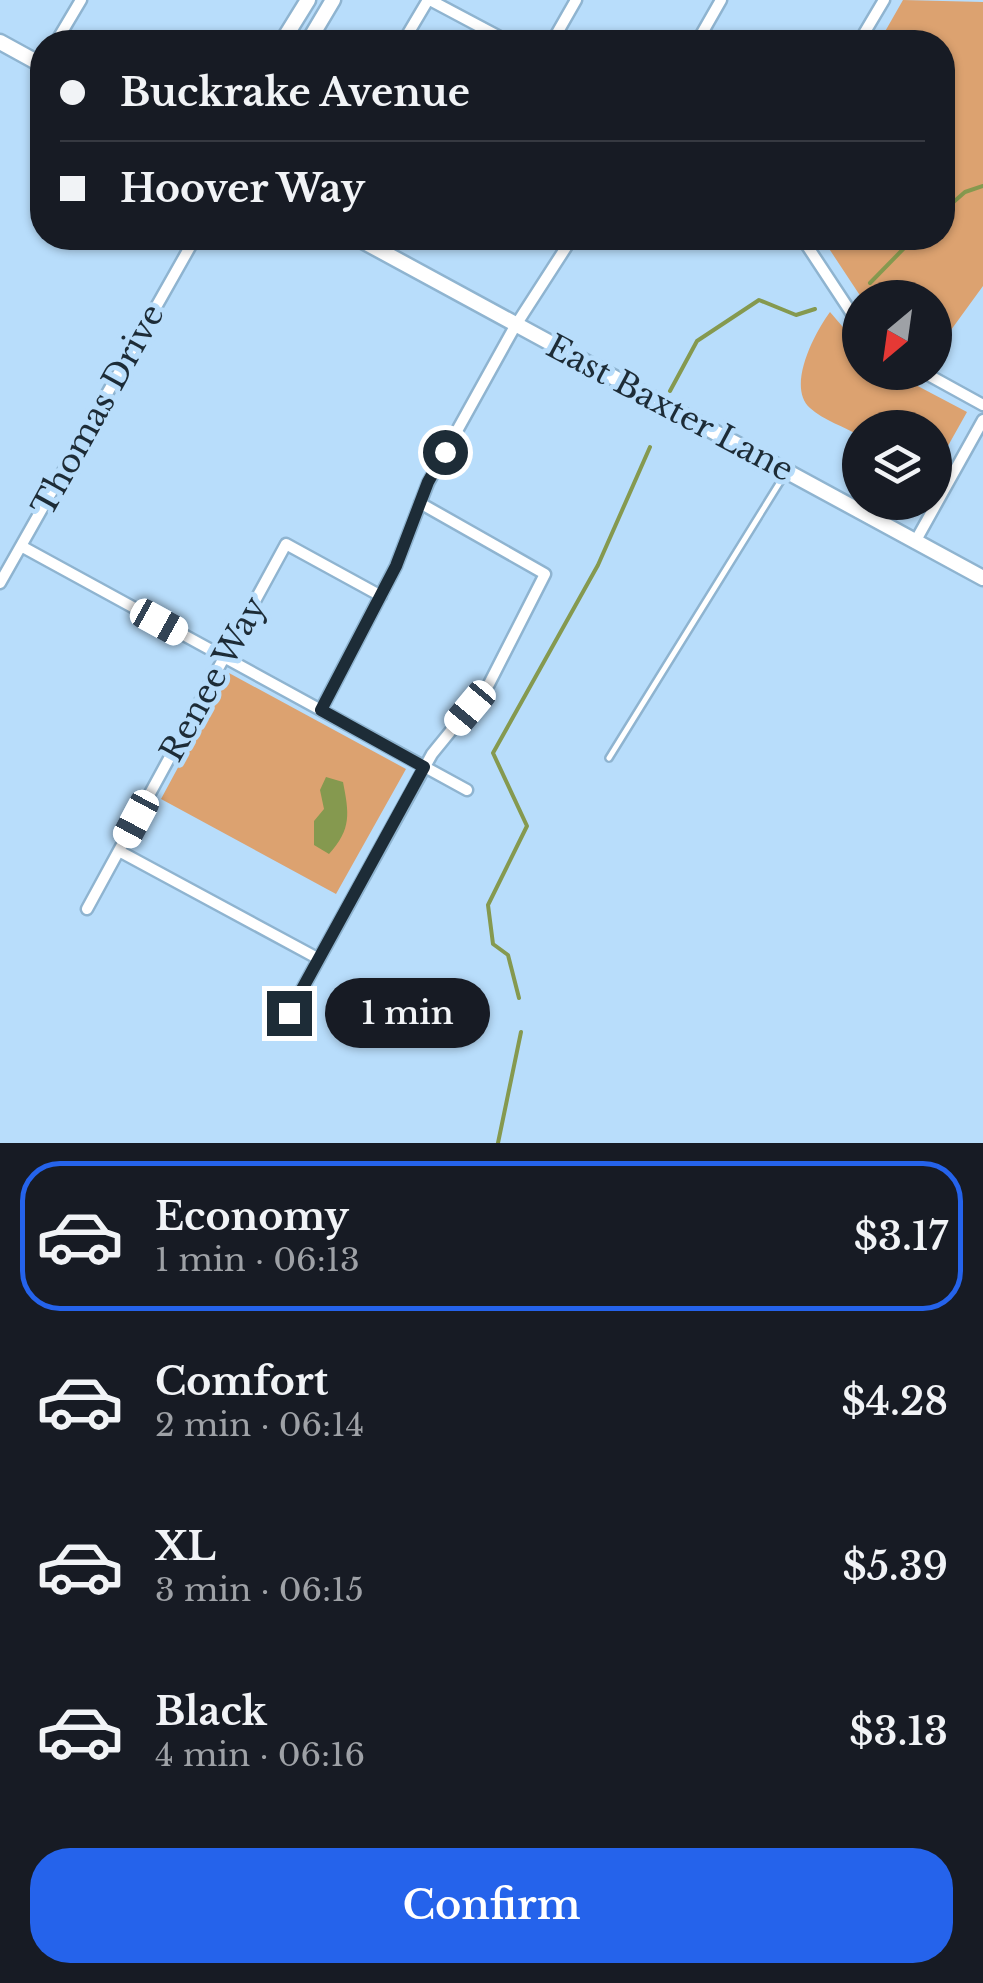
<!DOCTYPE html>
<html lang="en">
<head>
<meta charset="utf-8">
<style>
  :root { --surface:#171b24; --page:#242831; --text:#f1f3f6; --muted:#9ea1a6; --line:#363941; --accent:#2563eb }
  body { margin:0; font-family:"Libre Baskerville",serif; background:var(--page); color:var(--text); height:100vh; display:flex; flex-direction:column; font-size:38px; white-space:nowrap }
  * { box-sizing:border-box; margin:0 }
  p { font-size:32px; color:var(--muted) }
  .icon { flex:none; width:55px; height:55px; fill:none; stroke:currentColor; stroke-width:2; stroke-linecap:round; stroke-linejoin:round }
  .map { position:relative; height:1143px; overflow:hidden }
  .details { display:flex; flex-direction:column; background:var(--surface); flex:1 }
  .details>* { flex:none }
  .top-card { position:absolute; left:30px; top:30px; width:925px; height:220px; border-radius:40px; box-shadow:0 2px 8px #0004; display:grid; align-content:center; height:220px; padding:0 30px; background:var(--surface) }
  .needle { width:65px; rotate:209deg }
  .buttons { position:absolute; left:842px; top:280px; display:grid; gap:20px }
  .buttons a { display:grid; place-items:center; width:110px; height:110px; border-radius:50%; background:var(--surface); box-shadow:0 2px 8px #0004; font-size:50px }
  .end { position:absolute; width:45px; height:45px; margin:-22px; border:12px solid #1d2c37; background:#fff; box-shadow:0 0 0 5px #fff }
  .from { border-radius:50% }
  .bubble { position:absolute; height:70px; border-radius:35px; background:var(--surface); box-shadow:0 2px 8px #0004; font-size:32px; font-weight:600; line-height:70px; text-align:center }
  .car { position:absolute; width:30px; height:60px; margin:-30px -15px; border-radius:12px; box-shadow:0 0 8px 2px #0007; background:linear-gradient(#fff 24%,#345 0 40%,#fff 0 76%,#345 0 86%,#fff 0) }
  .top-card b { display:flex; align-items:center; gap:35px; height:95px; font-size:38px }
  .top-card b+b { border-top:2px solid var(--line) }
  .top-card i { width:25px; height:25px; background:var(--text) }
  ul { padding:18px 0 0; list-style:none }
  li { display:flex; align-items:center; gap:30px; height:150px; margin:0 20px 15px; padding:0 10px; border:5px solid transparent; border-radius:40px }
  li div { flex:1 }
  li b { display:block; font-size:38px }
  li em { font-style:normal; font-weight:600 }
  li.selected { border-color:var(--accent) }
  li>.icon { width:90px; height:90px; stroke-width:1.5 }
  .button { display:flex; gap:20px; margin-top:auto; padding:20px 30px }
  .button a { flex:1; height:115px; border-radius:40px; background:var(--accent); color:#fff; font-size:40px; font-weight:600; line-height:115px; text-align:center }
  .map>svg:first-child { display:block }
</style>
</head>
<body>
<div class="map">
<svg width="983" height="1143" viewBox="0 0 983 1143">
  <rect width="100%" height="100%" fill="#b8ddfb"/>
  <!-- green -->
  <path fill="#dca270" d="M903 0 983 2V286L935 352V298L861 297 822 238H942V42H879Z
    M830 312 860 347V372L893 373 967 412 935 469V428H860V436C845 427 823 420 810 408 786 387 815 332 830 312Z
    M229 673 406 769 336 894 161 799Z"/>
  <!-- water -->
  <path fill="#85994f" d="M326 777 343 782C349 813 352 829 329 854L314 845V821L324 809 320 790Z"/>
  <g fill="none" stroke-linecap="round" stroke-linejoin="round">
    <!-- stream -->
    <path stroke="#85994f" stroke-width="4" d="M942 212 965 192 983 186
      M870 283 914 238
      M670 391 697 341 759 300 796 315 815 309
      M519 998 508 955 493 944 488 905 527 826 493 753 598 565 650 447
      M498 1143 521 1032"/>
    <!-- lane casing -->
    <g stroke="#8fb4d0" stroke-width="10">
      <path id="lane" d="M609 758 785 474"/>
    </g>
    <!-- street casing -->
    <g stroke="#8fb4d0" stroke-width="15">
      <path id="street" d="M430 0 509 42
        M56 42 81 0
        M403 42 428 0
        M552 42 576 0
        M697 42 721 0
        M859 42 884 0
        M802 238 860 326
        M923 372 983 405
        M915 542 983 420
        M21 546 467 790
        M0 583 195 238
        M321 710 396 566 428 483 514 328 572 238
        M119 851 319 959
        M87 909 286 544 381 596
        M289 1013 432 754 489 684 545 574 420 503"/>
    </g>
    <!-- secondary casing -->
    <g stroke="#8fb4d0" stroke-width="19">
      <path id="secondary" d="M0 42 42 65
        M282 42 308 0
        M308 42 333 0
        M357 238 983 578"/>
    </g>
    <!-- lane -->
    <use href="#lane" stroke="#fff" stroke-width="5"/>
    <!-- street -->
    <use href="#street" stroke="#fff" stroke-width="10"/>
    <!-- secondary -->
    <use href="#secondary" stroke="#fff" stroke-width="14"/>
  </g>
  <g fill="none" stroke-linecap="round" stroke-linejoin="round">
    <!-- route -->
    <path stroke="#1d2c37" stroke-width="12" d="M289 1013 424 767 321 710 396 566 428 482 445 452"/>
  </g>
  <g text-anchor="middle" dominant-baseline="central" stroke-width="10" stroke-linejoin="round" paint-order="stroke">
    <!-- street labels -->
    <g font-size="32" fill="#1d2c37" stroke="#b8ddfb">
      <text transform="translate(670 408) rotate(28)">East Baxter Lane</text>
      <text transform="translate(98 410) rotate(-61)">Thomas Drive</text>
      <text transform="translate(213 679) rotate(-61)">Renee Way</text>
    </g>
  </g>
</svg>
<div class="buttons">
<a><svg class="needle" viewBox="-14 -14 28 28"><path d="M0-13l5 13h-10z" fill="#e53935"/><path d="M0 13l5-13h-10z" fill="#9ea1a6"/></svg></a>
<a><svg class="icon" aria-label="layers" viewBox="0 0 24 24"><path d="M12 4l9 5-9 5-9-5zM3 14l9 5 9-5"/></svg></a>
</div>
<i class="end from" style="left:445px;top:452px"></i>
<i class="end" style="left:289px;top:1013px"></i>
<div class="bubble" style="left:325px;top:978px;width:165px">1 min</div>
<i class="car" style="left:159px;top:622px;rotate:119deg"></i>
<i class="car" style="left:470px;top:708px;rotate:220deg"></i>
<i class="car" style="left:136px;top:819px;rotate:208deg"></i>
<div class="top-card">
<b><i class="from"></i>Buckrake Avenue</b>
<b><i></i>Hoover Way</b>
</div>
</div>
<section class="details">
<ul>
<li class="selected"><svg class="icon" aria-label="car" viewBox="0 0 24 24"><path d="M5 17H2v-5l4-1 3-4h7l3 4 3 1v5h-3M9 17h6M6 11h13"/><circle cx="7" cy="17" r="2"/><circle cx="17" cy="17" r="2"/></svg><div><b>Economy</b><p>1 min · 06:13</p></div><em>$3.17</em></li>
<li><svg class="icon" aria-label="car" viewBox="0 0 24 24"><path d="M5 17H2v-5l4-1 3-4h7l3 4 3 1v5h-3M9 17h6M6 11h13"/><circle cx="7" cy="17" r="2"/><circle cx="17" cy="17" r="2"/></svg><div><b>Comfort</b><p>2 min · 06:14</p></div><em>$4.28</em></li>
<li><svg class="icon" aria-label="car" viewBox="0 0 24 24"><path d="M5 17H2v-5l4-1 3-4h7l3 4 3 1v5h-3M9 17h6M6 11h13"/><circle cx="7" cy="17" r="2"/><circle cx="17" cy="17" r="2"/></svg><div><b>XL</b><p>3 min · 06:15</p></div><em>$5.39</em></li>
<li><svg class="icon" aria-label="car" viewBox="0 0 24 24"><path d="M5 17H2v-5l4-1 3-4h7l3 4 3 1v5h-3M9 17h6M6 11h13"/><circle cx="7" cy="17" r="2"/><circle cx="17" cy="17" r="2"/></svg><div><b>Black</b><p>4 min · 06:16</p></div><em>$3.13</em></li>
</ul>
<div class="button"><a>Confirm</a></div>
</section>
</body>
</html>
